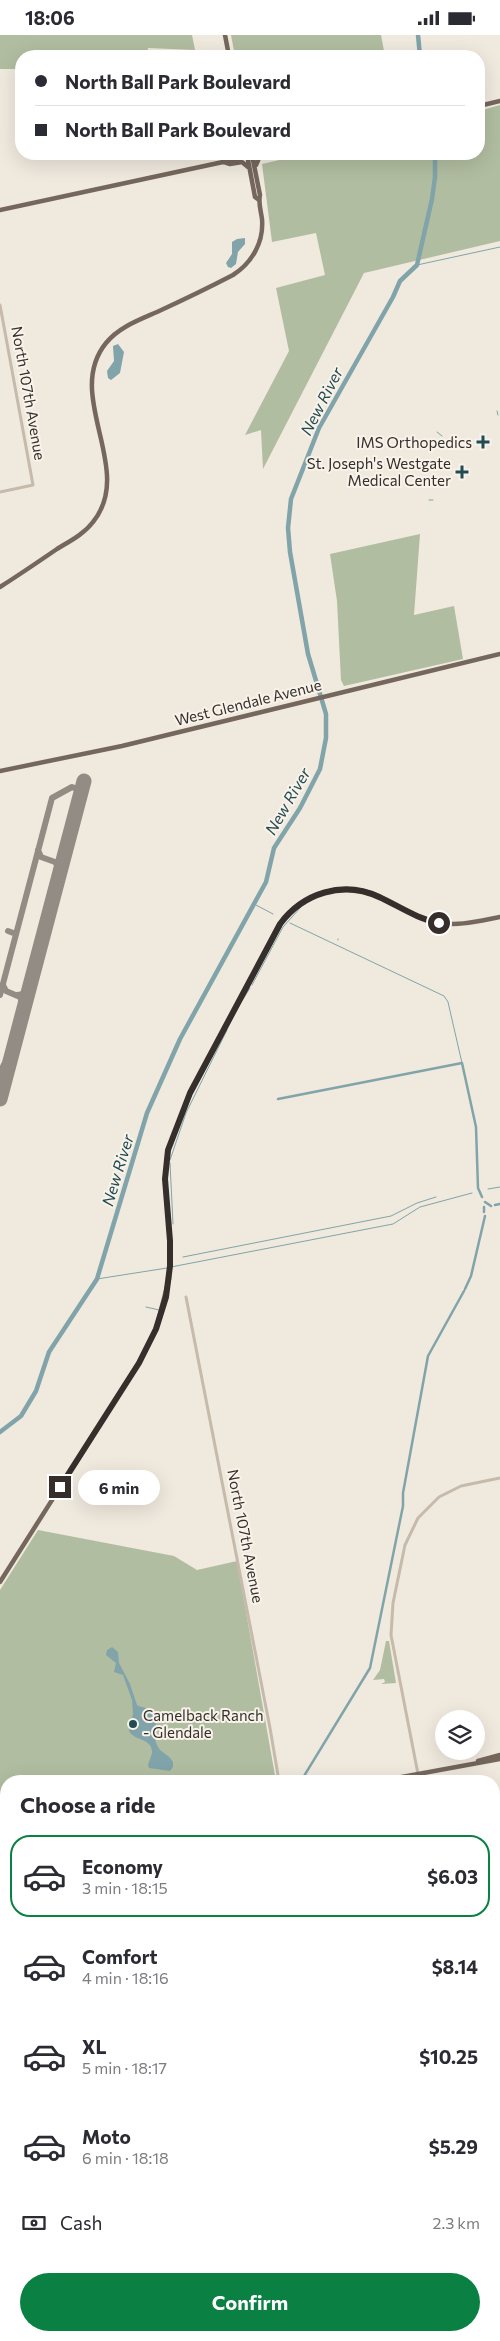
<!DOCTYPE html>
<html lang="en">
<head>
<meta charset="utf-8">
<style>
  :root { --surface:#fff; --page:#f7f7f7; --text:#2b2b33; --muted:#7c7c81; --line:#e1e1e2; --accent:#0b8043 }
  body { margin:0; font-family:Commissioner,sans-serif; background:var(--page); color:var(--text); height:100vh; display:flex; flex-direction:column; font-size:19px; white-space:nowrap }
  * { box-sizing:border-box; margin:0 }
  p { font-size:16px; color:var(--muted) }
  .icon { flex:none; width:28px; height:28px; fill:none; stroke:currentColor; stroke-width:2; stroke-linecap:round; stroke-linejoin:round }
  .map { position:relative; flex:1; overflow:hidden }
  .details { position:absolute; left:0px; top:1740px; width:500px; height:566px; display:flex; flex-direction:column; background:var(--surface); border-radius:20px 20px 0 0; box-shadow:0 5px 20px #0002 }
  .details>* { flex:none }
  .banner { position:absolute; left:15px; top:15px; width:470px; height:110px; border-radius:20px; box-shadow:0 5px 20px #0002; display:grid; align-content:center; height:110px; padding:0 20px; background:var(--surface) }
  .fabs { position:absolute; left:435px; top:1675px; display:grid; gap:10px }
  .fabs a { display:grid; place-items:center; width:50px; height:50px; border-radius:50%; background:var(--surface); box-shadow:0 5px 20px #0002; font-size:25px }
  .end { position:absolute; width:22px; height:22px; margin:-11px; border:6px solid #352e2a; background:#fff; box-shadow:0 0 0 2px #fff }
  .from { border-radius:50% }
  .bubble { position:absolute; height:35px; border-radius:18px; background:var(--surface); box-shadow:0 5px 20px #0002; font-size:16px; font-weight:700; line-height:35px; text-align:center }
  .banner b { display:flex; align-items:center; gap:18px; height:48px; font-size:19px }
  .banner b+b { border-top:1px solid var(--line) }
  .banner i { width:12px; height:12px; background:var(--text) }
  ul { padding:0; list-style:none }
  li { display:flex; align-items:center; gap:15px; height:82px; margin:0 10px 8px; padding:0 10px; border:2px solid transparent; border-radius:20px }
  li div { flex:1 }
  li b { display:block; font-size:19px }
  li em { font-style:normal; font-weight:700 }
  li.current { border-color:var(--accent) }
  li>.icon { width:45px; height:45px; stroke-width:1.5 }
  h2 { padding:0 20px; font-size:22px; line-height:60px }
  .pay { display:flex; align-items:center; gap:12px; height:55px; padding:0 20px; font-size:19px }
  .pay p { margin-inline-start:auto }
  .primary-button { display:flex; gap:10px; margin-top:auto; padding:10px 20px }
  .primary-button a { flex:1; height:58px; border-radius:30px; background:var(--accent); color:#fff; font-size:20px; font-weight:700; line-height:58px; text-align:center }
  .status { display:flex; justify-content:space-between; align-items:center; height:35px; padding:0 25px; background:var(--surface); direction:ltr }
  .status svg { height:14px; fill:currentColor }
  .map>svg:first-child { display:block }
</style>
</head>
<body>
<div class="status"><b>18:06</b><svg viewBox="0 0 49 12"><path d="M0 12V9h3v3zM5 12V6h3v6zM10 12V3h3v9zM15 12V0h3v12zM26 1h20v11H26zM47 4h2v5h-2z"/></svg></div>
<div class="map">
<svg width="500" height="2306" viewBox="0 0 500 2306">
  <rect width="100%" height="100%" fill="#f0e9de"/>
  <!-- green -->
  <path fill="#b1bda0" d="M0 0H192L195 15 148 13 147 21H21V34H0Z
    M231 0H381L385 21H235Z
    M500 70V206L364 238 263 434 261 395 245 400 289 316 276 253 325 240 316 198 272 207 262 129 305 119H479V76Z
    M420 499 414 580 454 571 463 624 344 651 341 645 337 566 330 519Z
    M38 1495 174 1521 197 1535 237 1526 276 1746H6V1773L0 1763V1555Z
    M386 1606H389L396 1648 381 1649 385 1647 384 1644 373 1645 380 1635Z
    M500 1831V1864L494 1866V1832Z
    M500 2093V2198H498L494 2190V2095Z"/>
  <!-- water -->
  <path fill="#80a4a9" d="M245 203V209L238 217 236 229 231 233 228 232 226 228 232 219V207L237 204Z
    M118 309 124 317 120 338 111 345 108 343 107 336 114 326 113 311Z
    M112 1612 118 1617 119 1628 130 1649 137 1670C142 1673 148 1672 151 1676 161 1685 151 1699 157 1710 160 1718 169 1719 173 1727V1732L170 1736 149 1733 148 1730C149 1726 151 1722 152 1718 153 1703 134 1706 129 1696L133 1679 132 1665 123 1640 114 1637 116 1628 106 1620 107 1615Z"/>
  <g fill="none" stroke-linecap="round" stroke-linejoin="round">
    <!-- stream -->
    <path stroke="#80a4a9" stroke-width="1" d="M417 230 500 212
      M497 376 498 380
      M437 397 442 401
      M424 429 431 428
      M429 465H433
      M254 869 273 879
      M290 888 444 961 448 967 462 1028
      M338 905V904
      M252 950 283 892 301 872
      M240 969 250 953
      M170 1125 186 1078 227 995
      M170 1128 173 1189
      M488 1154 500 1152
      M183 1222 391 1181 417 1168 436 1162
      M171 1232 393 1189 420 1172 472 1158
      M97 1244 167 1233
      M146 1272 159 1275
      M364 2303H365
      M353 2306 358 2305"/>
    <!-- canal -->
    <path stroke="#80a4a9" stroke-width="2.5" d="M278 1064 462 1028 476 1092 478 1153 482 1162
      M485 1167 491 1171
      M495 1170 500 1169
      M484 1177V1172
      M465 1254 471 1241 485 1181
      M301 1746 370 1633 403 1471V1458L428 1321 464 1256"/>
    <!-- river -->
    <path stroke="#80a4a9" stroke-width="4.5" d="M418 0 420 21
      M0 1397 21 1381 36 1356 49 1317 97 1244 147 1078 180 1004 266 847 274 813 300 773 320 734 326 703V679L308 619 290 517 288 493 291 464 319 393 393 262 400 246 417 230 432 164 435 142V119"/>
    <!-- taxiway -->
    <path stroke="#928c84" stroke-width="6" d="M38 815 41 822 55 827 60 834
      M8 896 16 899
      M3 950 6 956 20 962 24 972
      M0 960 52 763 72 752 77 754 79 762
      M17 960 24 959 30 951
      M0 1037 13 1013"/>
    <!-- runway -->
    <path stroke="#928c84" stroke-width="15" d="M0 1064 84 746"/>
    <!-- minor -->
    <path stroke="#c6baab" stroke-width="3" d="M0 270 33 450 0 457
      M186 1262 270 1693 279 1746
      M418 1739 391 1600 393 1568 405 1510 418 1483 439 1462 461 1451 500 1443
      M494 1966 500 1964
      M0 2022 6 2013
      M0 2117 6 2115
      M118 2306 119 2300"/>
    <!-- major -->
    <path stroke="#75675c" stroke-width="4.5" d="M225 0 229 21
      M479 71 500 66
      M250 121 248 125 255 162 259 165
      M224 127 230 129 242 127 248 132
      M256 130 259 123 267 119
      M0 175 260 119
      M0 552C19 540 38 527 57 514 70 506 84 499 93 487 136 434 63 361 106 308 119 292 139 285 157 277 183 265 208 253 233 240 252 228 264 207 262 184 261 176 258 168 260 160L253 125 249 119
      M0 736 122 711 500 619
      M0 1547 139 1328 156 1294 169 1244 170 1206 165 1144 168 1115 190 1059 284 883C308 857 345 846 379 861 397 870 415 883 435 887 457 892 479 886 500 882
      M478 1726 500 1720
      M380 1746 500 1724
      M0 1769 6 1781
      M0 1836 6 1834
      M494 2283 500 2282
      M379 2306 408 2300"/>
  </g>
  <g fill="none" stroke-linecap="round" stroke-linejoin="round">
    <!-- route -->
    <path stroke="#352e2a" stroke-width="6" d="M60 1452 139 1328 156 1294 166 1262 170 1231V1206L165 1144 168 1115 190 1058 280 889C303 858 343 845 379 862 399 871 417 884 439 888"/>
  </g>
  <!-- markers -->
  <g fill="#244b52" stroke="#f8f3ea" stroke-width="2">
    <path d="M480.5 399.5h5v5h5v5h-5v5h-5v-5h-5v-5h5z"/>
    <path d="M459.5 429.5h5v5h5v5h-5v5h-5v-5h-5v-5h5z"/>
    <circle cx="133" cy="1689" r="5"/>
  </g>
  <g text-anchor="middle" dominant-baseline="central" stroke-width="4" stroke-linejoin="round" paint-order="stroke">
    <!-- street labels -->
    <g font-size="15" fill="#352e2a" stroke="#f8f3ea">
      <text transform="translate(29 358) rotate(80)">North 107th Avenue</text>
      <text transform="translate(248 667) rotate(-14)">West Glendale Avenue</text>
      <text transform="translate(246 1501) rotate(79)">North 107th Avenue</text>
    </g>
    <!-- poi labels -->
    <g font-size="15" fill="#352e2a" stroke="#f8f3ea" text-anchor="end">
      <text x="472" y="407">IMS Orthopedics</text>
      <text x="451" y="428">St. Joseph's Westgate<tspan x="451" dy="17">Medical Center</tspan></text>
      <text x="143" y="1680" text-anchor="start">Camelback Ranch<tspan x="143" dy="17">- Glendale</tspan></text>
    </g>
    <!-- water labels -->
    <g font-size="16" font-style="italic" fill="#244b52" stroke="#f8f3ea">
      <text transform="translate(321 366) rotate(-63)">New River</text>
      <text transform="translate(287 766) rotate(-60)">New River</text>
      <text transform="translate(117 1135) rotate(-73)">New River</text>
    </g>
  </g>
</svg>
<div class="fabs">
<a><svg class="icon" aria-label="layers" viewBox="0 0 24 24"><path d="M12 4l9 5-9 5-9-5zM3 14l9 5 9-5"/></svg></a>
</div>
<i class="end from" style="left:439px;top:888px"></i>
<i class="end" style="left:60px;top:1452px"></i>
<div class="bubble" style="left:78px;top:1435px;width:82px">6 min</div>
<div class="banner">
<b><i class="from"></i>North Ball Park Boulevard</b>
<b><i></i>North Ball Park Boulevard</b>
</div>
<section class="details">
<h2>Choose a ride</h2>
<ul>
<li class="current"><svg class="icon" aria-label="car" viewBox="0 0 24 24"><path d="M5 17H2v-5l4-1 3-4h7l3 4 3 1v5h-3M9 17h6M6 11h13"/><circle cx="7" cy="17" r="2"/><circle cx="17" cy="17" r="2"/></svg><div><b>Economy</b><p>3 min · 18:15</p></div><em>$6.03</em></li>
<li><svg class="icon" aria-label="car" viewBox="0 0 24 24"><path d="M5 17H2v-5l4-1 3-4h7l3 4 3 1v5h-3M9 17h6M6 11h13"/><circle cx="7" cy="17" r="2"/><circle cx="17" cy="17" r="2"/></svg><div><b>Comfort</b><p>4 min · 18:16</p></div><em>$8.14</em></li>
<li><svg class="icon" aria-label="car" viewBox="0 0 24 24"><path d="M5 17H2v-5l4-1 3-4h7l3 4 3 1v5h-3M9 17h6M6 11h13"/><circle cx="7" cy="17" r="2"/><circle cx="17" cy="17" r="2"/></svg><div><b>XL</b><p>5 min · 18:17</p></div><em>$10.25</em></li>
<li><svg class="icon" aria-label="car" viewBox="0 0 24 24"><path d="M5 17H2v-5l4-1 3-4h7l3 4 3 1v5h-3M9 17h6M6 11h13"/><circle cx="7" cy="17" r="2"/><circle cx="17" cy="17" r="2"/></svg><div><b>Moto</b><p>6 min · 18:18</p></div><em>$5.29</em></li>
</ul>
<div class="pay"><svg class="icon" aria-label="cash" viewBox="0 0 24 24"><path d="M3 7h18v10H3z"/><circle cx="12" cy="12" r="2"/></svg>Cash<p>2.3 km</p></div>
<div class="primary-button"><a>Confirm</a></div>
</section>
</div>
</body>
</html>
